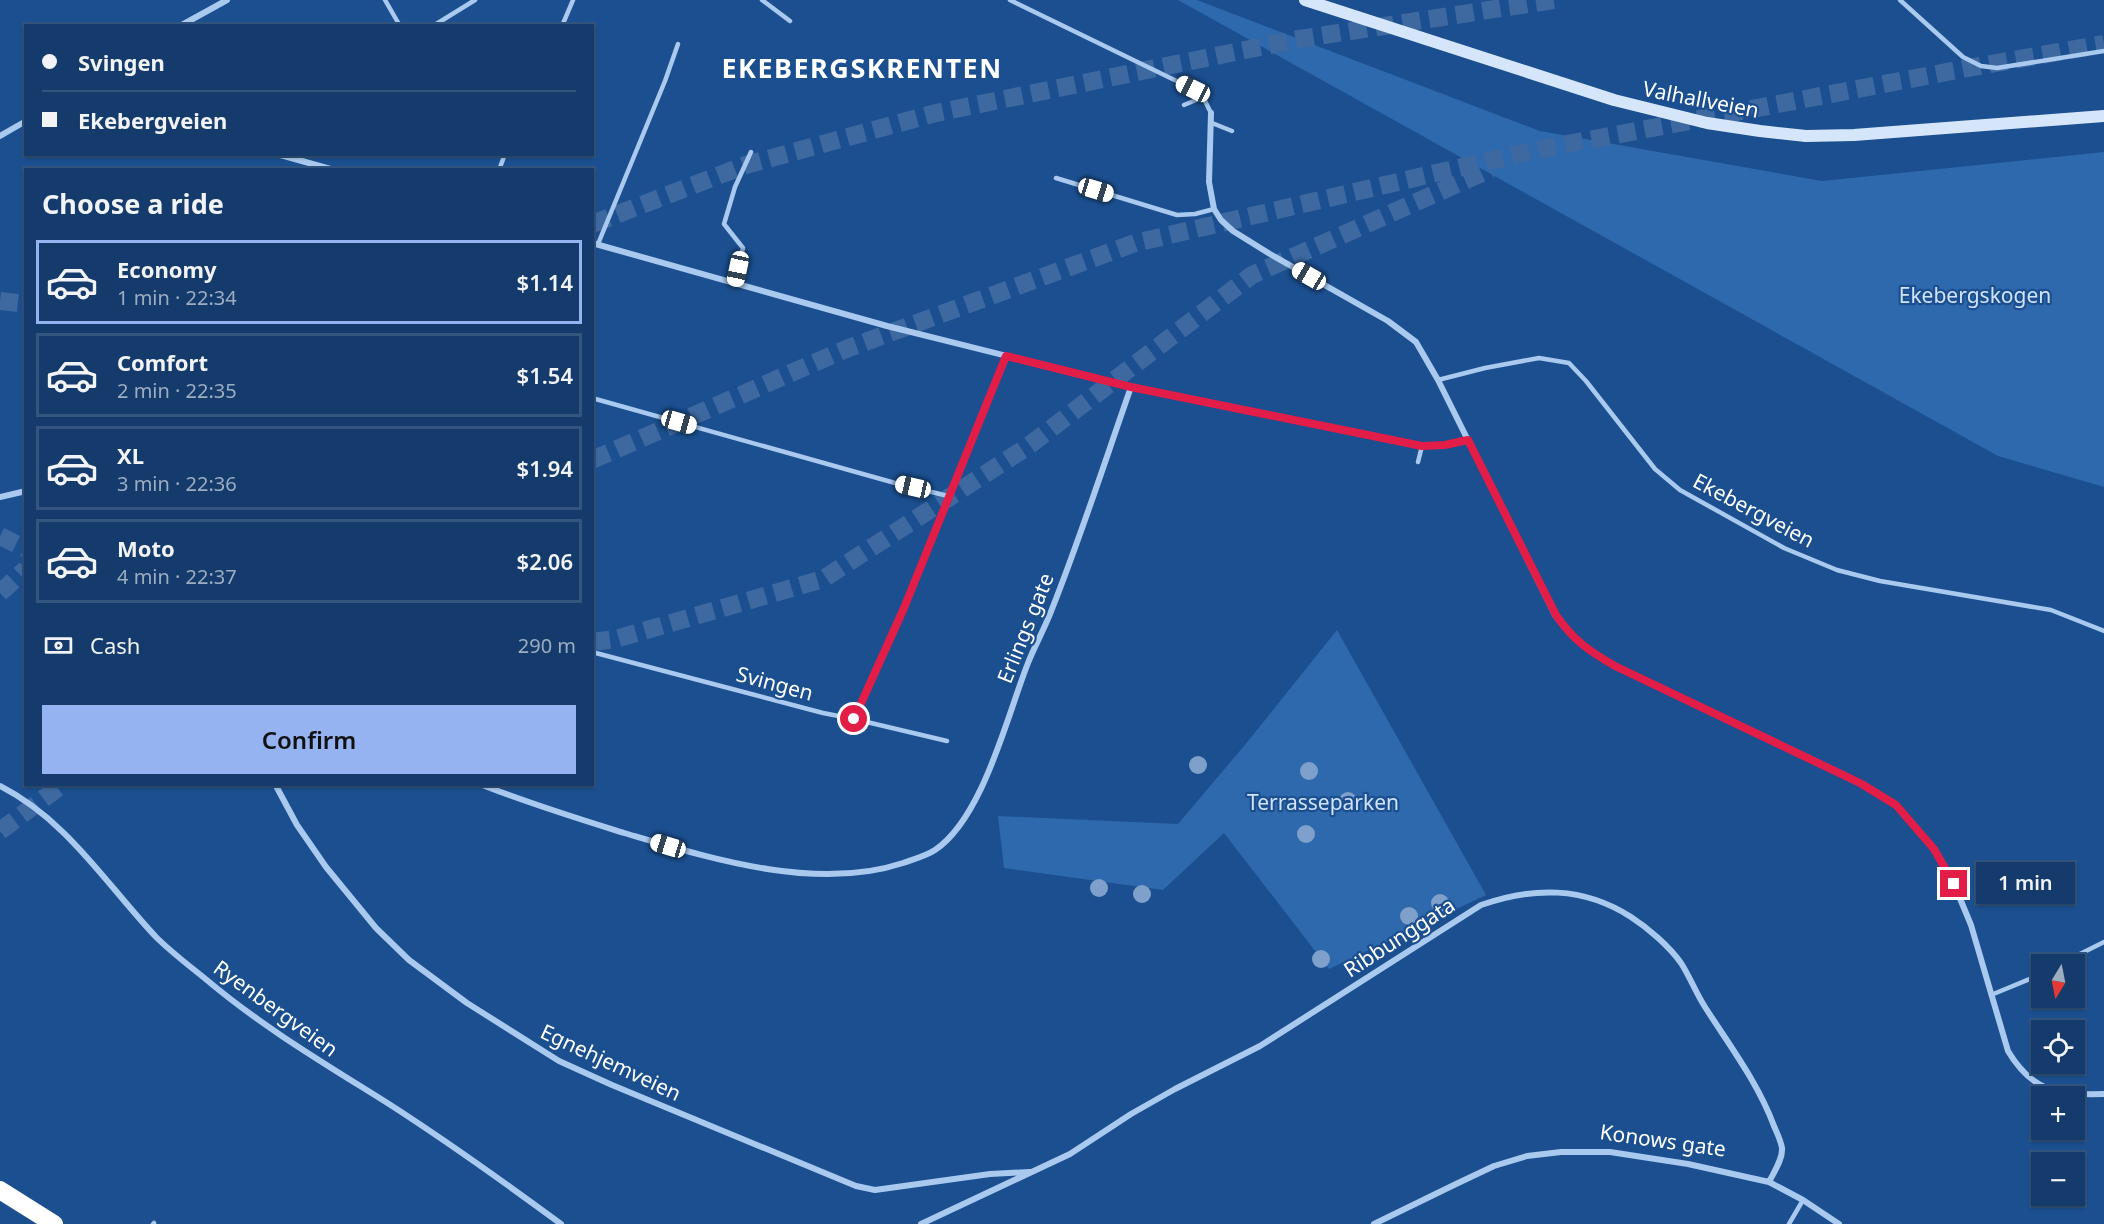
<!DOCTYPE html>
<html lang="en">
<head>
<meta charset="utf-8">
<style>
  :root { --surface:#143b6b; --page:#214673; --text:#f1f3f6; --muted:#9dadc1; --line:#33557e; --accent:#95b2f1 }
  body { margin:0; font-family:"Noto Sans",sans-serif; background:var(--page); color:var(--text); height:100vh; display:flex; flex-direction:column; font-size:22px; white-space:nowrap }
  * { box-sizing:border-box; margin:0 }
  p { font-size:20px; color:var(--muted) }
  .icon { flex:none; width:33px; height:33px; fill:none; stroke:currentColor; stroke-width:2; stroke-linecap:round; stroke-linejoin:round }
  .map { position:relative; flex:1; overflow:hidden }
  .drawer { position:absolute; left:24px; top:168px; width:570px; height:618px; display:flex; flex-direction:column; background:var(--surface); border-radius:0px; box-shadow:0 2px 4px #0004,0 0 0 2px var(--line) }
  .drawer>* { flex:none }
  .top-card { position:absolute; left:24px; top:24px; width:570px; height:132px; border-radius:0px; box-shadow:0 2px 4px #0004,0 0 0 2px var(--line); display:grid; align-content:center; height:132px; padding:0 18px; background:var(--surface) }
  .needle { width:39px; rotate:190deg }
  .controls { position:absolute; left:2031px; top:954px; display:grid; gap:12px }
  .controls a { display:grid; place-items:center; width:54px; height:54px; border-radius:0px; background:var(--surface); box-shadow:0 2px 4px #0004,0 0 0 2px var(--line); font-size:30px }
  .end { position:absolute; width:27px; height:27px; margin:-14px; border:8px solid #e11d48; background:#fff; box-shadow:0 0 0 3px #fff }
  .from { border-radius:50% }
  .bubble { position:absolute; height:42px; border-radius:0px; background:var(--surface); box-shadow:0 2px 4px #0004,0 0 0 2px var(--line); font-size:20px; font-weight:600; line-height:42px; text-align:center }
  .car { position:absolute; width:18px; height:36px; margin:-18px -9px; border-radius:8px; box-shadow:0 0 4px 2px #0007; background:linear-gradient(#fff 24%,#345 0 40%,#fff 0 76%,#345 0 86%,#fff 0) }
  .top-card b { display:flex; align-items:center; gap:21px; height:57px; font-size:22px }
  .top-card b+b { border-top:2px solid var(--line) }
  .top-card i { width:15px; height:15px; background:var(--text) }
  ul { padding:0; list-style:none }
  li { display:flex; align-items:center; gap:18px; height:84px; margin:0 12px 9px; padding:0 6px; border:3px solid var(--line); border-radius:0px }
  li div { flex:1 }
  li b { display:block; font-size:22px }
  li em { font-style:normal; font-weight:600 }
  li.on { border-color:var(--accent) }
  li>.icon { width:54px; height:54px; stroke-width:1.5 }
  h2 { padding:0 18px; font-size:27px; line-height:72px }
  .pay { display:flex; align-items:center; gap:15px; height:66px; padding:0 18px; font-size:22px }
  .pay p { margin-inline-start:auto }
  .button { display:flex; gap:12px; margin-top:auto; padding:12px 18px }
  .button a { flex:1; height:69px; border-radius:0px; background:var(--accent); color:#111; font-size:24px; font-weight:600; line-height:69px; text-align:center }
  .map>svg:first-child { display:block }
</style>
</head>
<body>
<div class="map">
<svg width="2104" height="1224" viewBox="0 0 2104 1224">
  <rect width="100%" height="100%" fill="#1b4f8f"/>
  <!-- green -->
  <path fill="#2e69ad" d="M1178 0H1197L1540 131 1822 181 2104 152V487L1998 456Z
    M1337 630 1486 895 1329 969 1224 833 1163 890 1004 868 998 816 1178 824 1249 740Z"/>
  <g fill="none" stroke-linecap="round" stroke-linejoin="round">
    <!-- highway-tunnel -->
    <path stroke="#3d69a0" stroke-width="18" stroke-dasharray="18 9" stroke-linecap="butt" d="M592 224 746 165 936 113 1299 39 1554 0
      M0 301 26 304
      M592 460 846 349 1135 243 1531 151 1968 68 2104 44
      M0 536 26 549
      M0 593 26 569
      M592 642 616 639 823 579 1027 447 1252 275 1491 169
      M0 831 63 784"/>
    <!-- lane -->
    <path stroke="#a9c9ee" stroke-width="4.5" d="M385 0 400 26
      M762 0 790 21
      M1010 0 1193 89 1203 97 1211 113
      M1900 0 1963 57 1981 66 1997 68 2104 51
      M433 26 475 0
      M562 26 573 0
      M1184 105 1203 97
      M1212 123 1232 131
      M499 170 505 154
      M1056 178 1177 215 1195 214 1214 209
      M598 244 665 81 678 44
      M735 282 743 248 724 224 735 187 751 152
      M1438 380 1485 368 1539 358 1569 363 1586 381 1655 469 1680 490 1784 548 1837 570 1880 581 2051 610 2104 631
      M592 398 895 483 948 496
      M1418 462 1422 446
      M592 652 823 713 854 719 904 608 1006 356
      M854 719 947 741
      M2060 964 2104 942
      M1991 995 2042 974
      M153 1224 154 1223
      M1789 1224 1803 1200"/>
    <!-- street -->
    <path stroke="#a9c9ee" stroke-width="6" d="M180 26 227 0
      M1211 113 1209 182 1214 209 1221 220 1233 231 1270 254 1388 321 1416 342 1438 380 1555 615C1573 640 1589 651 1615 666L1860 783 1896 805 1934 849 1954 884 1971 925 2008 1051C2033 1093 2059 1095 2104 1094
      M0 136 26 121
      M277 154 334 170
      M592 243 887 326 1131 387 1422 446 1445 445 1468 440
      M0 497 26 491
      M275 784 297 825 326 867 376 928 409 960 467 1003 559 1061 612 1085 856 1186 875 1190 990 1174 1029 1172
      M480 784C527 803 576 818 624 833 709 858 816 892 903 863 914 859 926 856 935 850 983 818 1007 716 1028 663 1035 645 1045 628 1052 609 1081 536 1105 461 1131 387
      M0 786C67 820 106 884 156 937 172 953 191 967 208 981 264 1028 327 1065 389 1104 448 1142 504 1182 561 1224
      M921 1224 1070 1154 1131 1114 1175 1089 1260 1046 1481 905C1533 887 1583 886 1631 917 1648 928 1669 946 1681 963 1690 977 1696 993 1705 1007 1730 1046 1758 1083 1774 1126 1777 1133 1781 1141 1782 1148 1783 1159 1774 1172 1769 1182
      M1374 1224 1456 1184 1494 1166 1527 1156 1561 1152H1610L1688 1164 1769 1182 1803 1200 1839 1224"/>
    <!-- secondary -->
    <path stroke="#d6e6fa" stroke-width="12" d="M1305 0 1614 100 1707 123 1760 131 1806 136 1854 135 2104 116"/>
    <!-- highway -->
    <path stroke="#fff" stroke-width="18" d="M0 1190 54 1224"/>
  </g>
  <!-- trees -->
  <g fill="#7ea0ca">
    <circle cx="1198" cy="765" r="9"/>
    <circle cx="1309" cy="771" r="9"/>
    <circle cx="1348" cy="801" r="9"/>
    <circle cx="1306" cy="834" r="9"/>
    <circle cx="1099" cy="888" r="9"/>
    <circle cx="1142" cy="894" r="9"/>
    <circle cx="1440" cy="903" r="9"/>
    <circle cx="1409" cy="916" r="9"/>
    <circle cx="1321" cy="959" r="9"/>
  </g>
  <g fill="none" stroke-linecap="round" stroke-linejoin="round">
    <!-- route -->
    <path stroke="#e11d48" stroke-width="8" d="M854 719 904 608 1006 356 1131 387 1422 446 1445 445 1468 440 1556 615C1573 640 1589 651 1615 666L1860 783 1896 805 1934 849 1954 884"/>
  </g>
  <g text-anchor="middle" dominant-baseline="central" stroke-width="4.5" stroke-linejoin="round" paint-order="stroke">
    <!-- street labels -->
    <g font-size="21" fill="#fff" stroke="#1b4f8f">
      <text transform="translate(1701 99) rotate(11)">Valhallveien</text>
      <text transform="translate(1754 510) rotate(28)">Ekebergveien</text>
      <text transform="translate(1025 628) rotate(-68)">Erlings gate</text>
      <text transform="translate(775 683) rotate(15)">Svingen</text>
      <text transform="translate(1399 937) rotate(-33)">Ribbunggata</text>
      <text transform="translate(276 1008) rotate(36)">Ryenbergveien</text>
      <text transform="translate(611 1062) rotate(25)">Egnehjemveien</text>
      <text transform="translate(1663 1140) rotate(8)">Konows gate</text>
    </g>
    <!-- park labels -->
    <g font-size="21" fill="#cfe3fa" stroke="#1b4f8f">
      <text x="1975" y="295">Ekebergskogen</text>
      <text x="1323" y="802">Terrasseparken</text>
    </g>
    <!-- district labels -->
    <g font-size="27" font-weight="bold" letter-spacing="1.5" fill="#fff" stroke="#1b4f8f">
      <text x="862" y="67">EKEBERGSKRENTEN</text>
    </g>
  </g>
</svg>
<div class="controls">
<a><svg class="needle" viewBox="-14 -14 28 28"><path d="M0-13l5 13h-10z" fill="#e53935"/><path d="M0 13l5-13h-10z" fill="#9dadc1"/></svg></a>
<a><svg class="icon" aria-label="locate" viewBox="0 0 24 24"><circle cx="12" cy="12" r="6"/><path d="M12 2v4M12 18v4M2 12h4M18 12h4"/></svg></a>
<a>+</a>
<a>−</a>
</div>
<i class="end from" style="left:854px;top:719px"></i>
<i class="end" style="left:1954px;top:884px"></i>
<div class="bubble" style="left:1976px;top:862px;width:99px">1 min</div>
<i class="car" style="left:1193px;top:89px;rotate:296deg"></i>
<i class="car" style="left:1096px;top:190px;rotate:107deg"></i>
<i class="car" style="left:738px;top:269px;rotate:192deg"></i>
<i class="car" style="left:1309px;top:276px;rotate:300deg"></i>
<i class="car" style="left:679px;top:422px;rotate:106deg"></i>
<i class="car" style="left:913px;top:487px;rotate:283deg"></i>
<i class="car" style="left:668px;top:846px;rotate:287deg"></i>
<div class="top-card">
<b><i class="from"></i>Svingen</b>
<b><i></i>Ekebergveien</b>
</div>
<section class="drawer">
<h2>Choose a ride</h2>
<ul>
<li class="on"><svg class="icon" aria-label="car" viewBox="0 0 24 24"><path d="M5 17H2v-5l4-1 3-4h7l3 4 3 1v5h-3M9 17h6M6 11h13"/><circle cx="7" cy="17" r="2"/><circle cx="17" cy="17" r="2"/></svg><div><b>Economy</b><p>1 min · 22:34</p></div><em>$1.14</em></li>
<li><svg class="icon" aria-label="car" viewBox="0 0 24 24"><path d="M5 17H2v-5l4-1 3-4h7l3 4 3 1v5h-3M9 17h6M6 11h13"/><circle cx="7" cy="17" r="2"/><circle cx="17" cy="17" r="2"/></svg><div><b>Comfort</b><p>2 min · 22:35</p></div><em>$1.54</em></li>
<li><svg class="icon" aria-label="car" viewBox="0 0 24 24"><path d="M5 17H2v-5l4-1 3-4h7l3 4 3 1v5h-3M9 17h6M6 11h13"/><circle cx="7" cy="17" r="2"/><circle cx="17" cy="17" r="2"/></svg><div><b>XL</b><p>3 min · 22:36</p></div><em>$1.94</em></li>
<li><svg class="icon" aria-label="car" viewBox="0 0 24 24"><path d="M5 17H2v-5l4-1 3-4h7l3 4 3 1v5h-3M9 17h6M6 11h13"/><circle cx="7" cy="17" r="2"/><circle cx="17" cy="17" r="2"/></svg><div><b>Moto</b><p>4 min · 22:37</p></div><em>$2.06</em></li>
</ul>
<div class="pay"><svg class="icon" aria-label="cash" viewBox="0 0 24 24"><path d="M3 7h18v10H3z"/><circle cx="12" cy="12" r="2"/></svg>Cash<p>290 m</p></div>
<div class="button"><a>Confirm</a></div>
</section>
</div>
</body>
</html>
